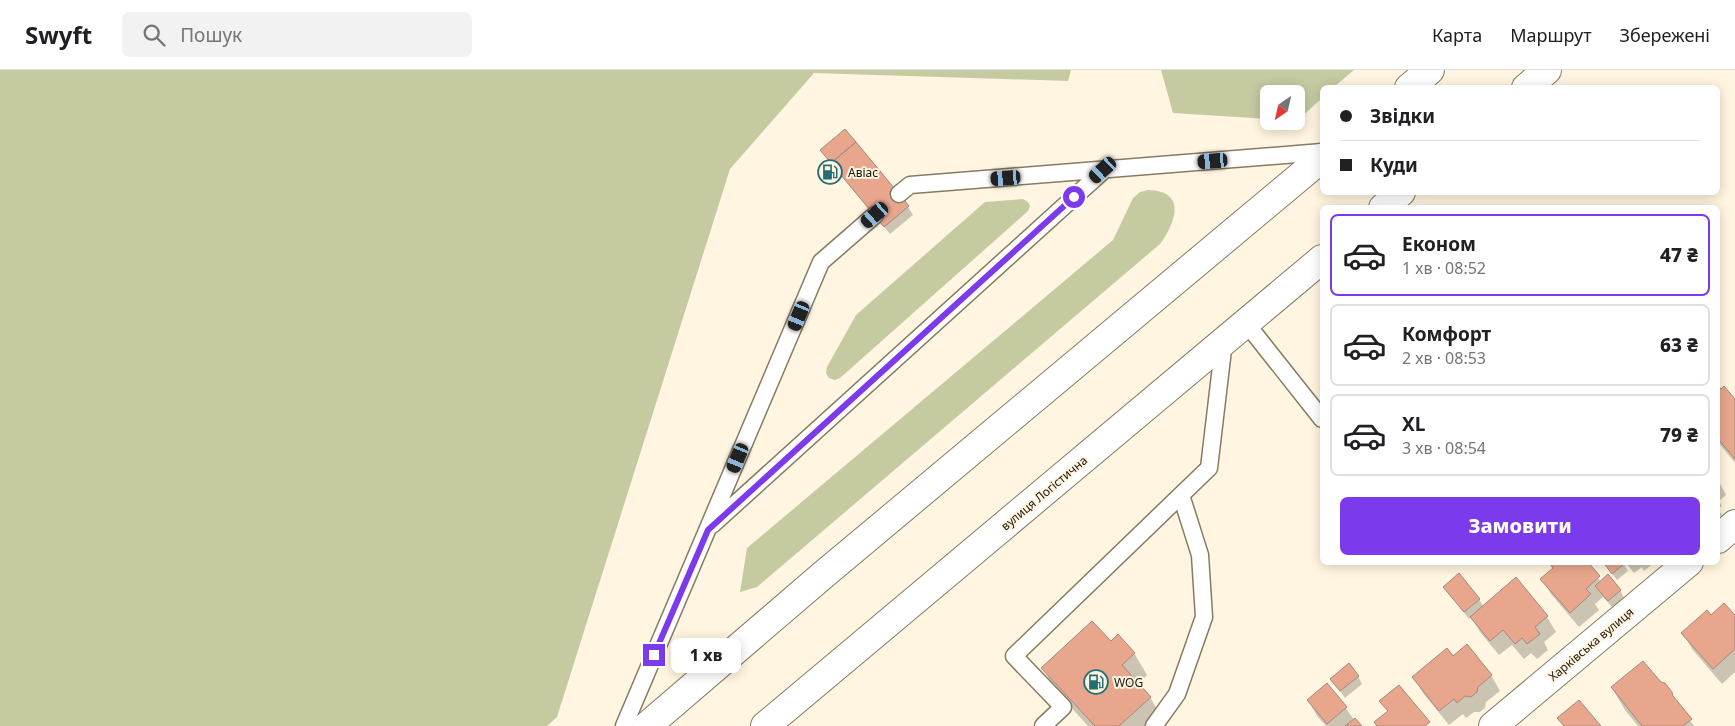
<!DOCTYPE html>
<html lang="uk">
<head>
<meta charset="utf-8">
<style>
  :root { --surface:#fff; --page:#f2f2f2; --text:#202124; --muted:#757577; --line:#e0e0e0; --accent:#7c3aed }
  body { margin:0; font-family:"Noto Sans",sans-serif; background:var(--page); color:var(--text); height:100vh; display:flex; flex-direction:column; font-size:19px; white-space:nowrap }
  * { box-sizing:border-box; margin:0 }
  p { font-size:16px; color:var(--muted) }
  .icon { flex:none; width:28px; height:28px; fill:none; stroke:currentColor; stroke-width:2; stroke-linecap:round; stroke-linejoin:round }
  .map { position:relative; flex:1; overflow:hidden }
  .drawer { position:absolute; left:1320px; top:135px; width:400px; height:360px; display:flex; flex-direction:column; background:var(--surface); border-radius:8px; box-shadow:0 2px 12px #0003 }
  .drawer>* { flex:none }
  .hud { position:absolute; left:1320px; top:15px; width:400px; height:110px; border-radius:8px; box-shadow:0 2px 12px #0003; display:grid; align-content:center; height:110px; padding:0 20px; background:var(--surface) }
  .needle { width:32px; rotate:214deg }
  .tools { position:absolute; left:1260px; top:15px; display:grid; gap:10px }
  .tools a { display:grid; place-items:center; width:45px; height:45px; border-radius:8px; background:var(--surface); box-shadow:0 2px 12px #0003; font-size:25px }
  .end { position:absolute; width:22px; height:22px; margin:-11px; border:6px solid #7c3aed; background:#fff; box-shadow:0 0 0 2px #fff }
  .from { border-radius:50% }
  .bubble { position:absolute; height:35px; border-radius:8px; background:var(--surface); box-shadow:0 2px 12px #0003; font-size:16px; font-weight:800; line-height:35px; text-align:center }
  .car { position:absolute; width:15px; height:30px; margin:-15px -8px; border-radius:6px; box-shadow:0 0 4px 1px #0007; background:linear-gradient(#222 24%,#8ab4d8 0 40%,#222 0 76%,#8ab4d8 0 86%,#222 0) }
  .hud b { display:flex; align-items:center; gap:18px; height:48px; font-size:19px }
  .hud b+b { border-top:1px solid var(--line) }
  .hud i { width:12px; height:12px; background:var(--text) }
  ul { padding:9px 0 0; list-style:none }
  li { display:flex; align-items:center; gap:15px; height:82px; margin:0 10px 8px; padding:0 10px; border:2px solid var(--line); border-radius:8px }
  li div { flex:1 }
  li b { display:block; font-size:19px }
  li em { font-style:normal; font-weight:800 }
  li.active { border-color:var(--accent) }
  li>.icon { width:45px; height:45px; stroke-width:1.5 }
  .cta { display:flex; gap:10px; margin-top:auto; padding:10px 20px }
  .cta a { flex:1; height:58px; border-radius:8px; background:var(--accent); color:#fff; font-size:20px; font-weight:800; line-height:58px; text-align:center }
  header { display:flex; align-items:center; gap:30px; box-sizing:border-box; height:70px; padding:0 25px; background:var(--surface); border-bottom:1px solid var(--line) }
  header strong { font-size:24px }
  nav { display:flex; gap:28px; margin-inline-start:auto; font-size:18px }
  .search { width:350px; height:45px; background:var(--page); display:flex; align-items:center; gap:12px; box-sizing:border-box; padding:0 18px; border-radius:8px; color:var(--muted); font-size:19px }
  .map>svg:first-child { display:block }
</style>
</head>
<body>
<header>
<strong>Swyft</strong>
<div class="search"><svg class="icon" aria-label="search" viewBox="0 0 24 24"><circle cx="10" cy="10" r="6"/><path d="M15 15l6 6"/></svg>Пошук</div>
<nav><a>Карта</a><a>Маршрут</a><a>Збережені</a></nav>
</header>
<div class="map">
<svg width="1735" height="656" viewBox="0 0 1735 656">
  <rect width="100%" height="100%" fill="#fff5e0"/>
  <!-- green -->
  <path fill="#c6caa1" d="M0 0H1071L1068 11 814 3 730 99 557 647 547 656H0Z
    M1161 0H1354L1334 17 1322 18V28L1298 50H1296V24H1269V49L1173 43Z
    M1148 120C1187 121 1176 152 1160 174L757 517 740 522 747 478 1113 170 1133 128 1140 122Z
    M1023 129 1028 132 1030 136 1028 141 840 308 835 310 829 308 826 303 827 297 856 245 985 132Z"/>
  <!-- shadow -->
  <path fill="#0003" d="M845 61 908 137 913 145 890 164 826 87Z
    M1718 317 1735 331V393L1718 372Z
    M1718 410 1726 425 1719 431 1722 436 1718 439 1722 445 1718 448Z
    M1549 492H1586L1601 512 1620 520 1624 528 1613 538 1603 527 1595 534 1599 540 1579 557 1551 524 1542 509 1553 500Z
    M1603 492 1623 493 1628 501 1617 510Z
    M1625 492H1655L1644 501 1642 497 1634 503Z
    M1516 509 1547 547 1556 562 1544 572 1548 580 1537 589 1531 583 1524 589 1512 575 1499 585 1480 562 1471 546 1469 549 1444 517 1479 529 1483 536Z
    M1711 547H1735V602L1722 614 1692 579 1683 563Z
    M1111 573 1134 583 1147 605 1138 614 1150 627 1163 650 1156 656H1088L1056 621 1043 598Z
    M1453 587 1491 605 1500 621 1486 632 1485 638 1480 642H1474L1466 648 1463 644 1449 655 1423 623 1414 607Z
    M1358 606 1362 614 1345 628 1331 609Z
    M1327 615 1346 638 1354 650 1360 656H1326L1317 646 1308 630Z
    M1612 618 1677 633 1694 656H1638L1625 640Z"/>
  <!-- building -->
  <path fill="#e8a78d" stroke="#a4887d" d="M845 59 856 72 831 93 820 80Z
    M856 72 909 136 884 157 831 93Z
    M1718 315 1721 319 1724 316 1735 329V389L1718 369Z
    M1549 492H1588L1600 506 1586 519 1591 524 1570 543 1540 509 1553 498Z
    M1603 492H1624L1625 493 1612 504Z
    M1459 503 1480 529 1464 542 1443 517Z
    M1608 504 1621 520 1608 531 1595 516Z
    M1516 507 1548 546 1535 557 1540 564 1527 574 1522 568 1515 574 1503 560 1490 571 1470 547Z
    M1724 533 1735 545V579L1713 599 1681 563 1707 540 1711 545Z
    M1092 551 1111 571 1118 564 1135 583 1122 595 1151 627 1119 656H1095L1041 598Z
    M1467 574 1492 605 1478 617 1477 622 1471 627 1465 626 1457 633 1454 629 1439 641 1412 607 1447 578 1453 586Z
    M1643 591 1661 612 1665 613 1672 622 1673 626 1692 649 1683 656H1642L1611 617Z
    M1349 593 1359 606 1340 621 1330 609Z
    M1327 613 1347 637 1327 654 1307 630Z
    M1399 615 1430 652 1425 656H1377L1374 652 1388 641 1379 631Z
    M1579 630 1601 656H1564L1557 648Z
    M1355 648 1362 656H1345Z"/>
  <g fill="none" stroke-linecap="round" stroke-linejoin="round">
    <!-- service casing -->
    <g stroke="#857b62" stroke-width="19">
      <path id="service" d="M899 124 910 115 1322 82
        M1246 253 1322 349
        M712 455 1103 101
        M624 656 821 192 875 145
        M1043 656 1063 637 1014 586 1209 398 1224 271
        M1154 656 1177 624 1204 547 1200 485 1181 425"/>
    </g>
    <!-- minor casing -->
    <g stroke="#857b62" stroke-width="30">
      <path id="minor" d="M1718 469 1735 454
        M1493 656 1689 492"/>
    </g>
    <!-- primary casing -->
    <g stroke="#857b62" stroke-width="30">
      <path id="primary" d="M1409 18 1430 0
        M1526 18 1547 0
        M1383 138 1401 122
        M647 656 823 505 1322 88
        M765 656 1322 189"/>
    </g>
    <!-- service -->
    <use href="#service" stroke="#fff" stroke-width="16"/>
    <!-- minor -->
    <use href="#minor" stroke="#fff" stroke-width="28"/>
    <!-- primary -->
    <use href="#primary" stroke="#fff" stroke-width="28"/>
  </g>
  <g fill="none" stroke-linecap="round" stroke-linejoin="round">
    <!-- route -->
    <path stroke="#7c3aed" stroke-width="6" d="M654 585 708 460 1074 127"/>
  </g>
  <!-- icons -->
  <defs>
    <g id="fuel-ring" transform="scale(1.25)"><circle r="9.5" fill="#fff5e0" stroke="#236e75" stroke-width="1.5"/><path d="M-5.5-6h7V0h2V4h1.3V-2.5L3-4.5l.8-.8L6-3V5H2.5V1h-1V6h-7ZM-4.2-4.7v3.2H.2V-4.7Z" fill="#236e75"/></g>
  </defs>
  <g fill-rule="evenodd">
    <use href="#fuel-ring" x="830" y="102"/>
    <use href="#fuel-ring" x="1096" y="612"/>
  </g>
  <g text-anchor="middle" dominant-baseline="central" stroke-width="4" stroke-linejoin="round" paint-order="stroke">
    <!-- poi labels -->
    <g font-size="12" fill="#19150c" stroke="#fff5e0" text-anchor="start">
      <text x="848" y="102">Авіас</text>
      <text x="1114" y="612">WOG</text>
    </g>
    <!-- street labels -->
    <g font-size="12" fill="#19150c" stroke="#fff5e0">
      <text transform="translate(1044 423) rotate(-40)">вулиця Логістична</text>
      <text transform="translate(1591 574) rotate(-40)">Харківська вулиця</text>
    </g>
  </g>
</svg>
<div class="tools">
<a><svg class="needle" viewBox="-14 -14 28 28"><path d="M0-13l5 13h-10z" fill="#e53935"/><path d="M0 13l5-13h-10z" fill="#757577"/></svg></a>
</div>
<i class="end from" style="left:1074px;top:127px"></i>
<i class="end" style="left:654px;top:585px"></i>
<div class="bubble" style="left:671px;top:568px;width:70px">1 хв</div>
<i class="car" style="left:1213px;top:91px;rotate:265deg"></i>
<i class="car" style="left:1103px;top:100px;rotate:228deg"></i>
<i class="car" style="left:1006px;top:108px;rotate:266deg"></i>
<i class="car" style="left:875px;top:145px;rotate:229deg"></i>
<i class="car" style="left:799px;top:246px;rotate:203deg"></i>
<i class="car" style="left:738px;top:388px;rotate:203deg"></i>
<div class="hud">
<b><i class="from"></i>Звідки</b>
<b><i></i>Куди</b>
</div>
<section class="drawer">
<ul>
<li class="active"><svg class="icon" aria-label="car" viewBox="0 0 24 24"><path d="M5 17H2v-5l4-1 3-4h7l3 4 3 1v5h-3M9 17h6M6 11h13"/><circle cx="7" cy="17" r="2"/><circle cx="17" cy="17" r="2"/></svg><div><b>Економ</b><p>1 хв · 08:52</p></div><em>47 ₴</em></li>
<li><svg class="icon" aria-label="car" viewBox="0 0 24 24"><path d="M5 17H2v-5l4-1 3-4h7l3 4 3 1v5h-3M9 17h6M6 11h13"/><circle cx="7" cy="17" r="2"/><circle cx="17" cy="17" r="2"/></svg><div><b>Комфорт</b><p>2 хв · 08:53</p></div><em>63 ₴</em></li>
<li><svg class="icon" aria-label="car" viewBox="0 0 24 24"><path d="M5 17H2v-5l4-1 3-4h7l3 4 3 1v5h-3M9 17h6M6 11h13"/><circle cx="7" cy="17" r="2"/><circle cx="17" cy="17" r="2"/></svg><div><b>XL</b><p>3 хв · 08:54</p></div><em>79 ₴</em></li>
</ul>
<div class="cta"><a>Замовити</a></div>
</section>
</div>
</body>
</html>
